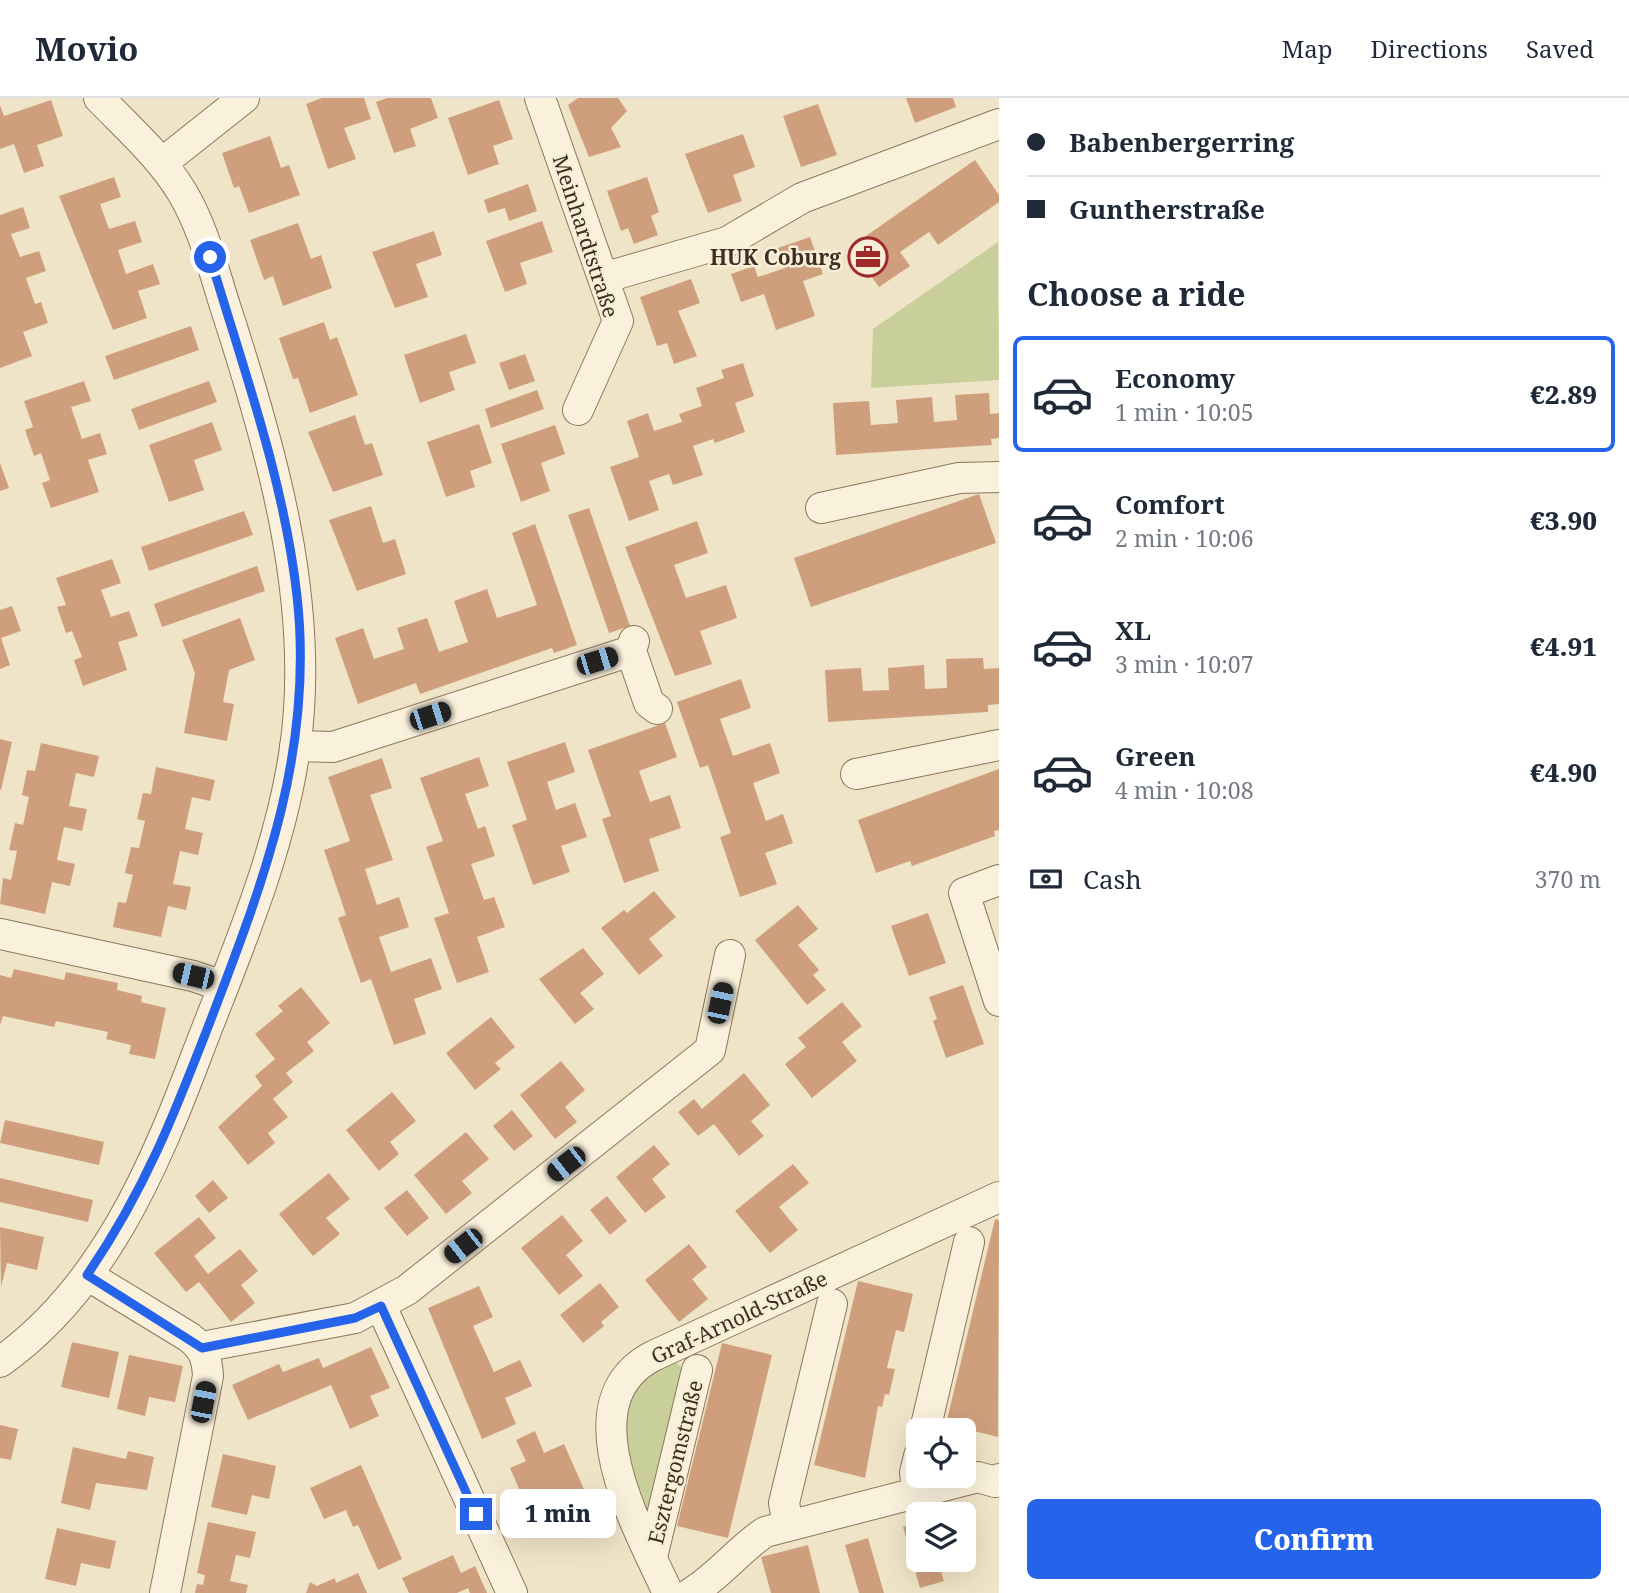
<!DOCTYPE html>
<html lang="en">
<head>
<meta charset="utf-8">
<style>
  :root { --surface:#fff; --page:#f6f6f7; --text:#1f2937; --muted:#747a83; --line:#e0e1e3; --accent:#2563eb }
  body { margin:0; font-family:"Noto Serif",serif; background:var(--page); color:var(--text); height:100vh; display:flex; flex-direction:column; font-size:26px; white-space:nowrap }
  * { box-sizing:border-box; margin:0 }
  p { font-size:23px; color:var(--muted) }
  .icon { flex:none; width:38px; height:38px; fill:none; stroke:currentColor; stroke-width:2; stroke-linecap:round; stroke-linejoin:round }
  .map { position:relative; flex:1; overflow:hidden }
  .panel { display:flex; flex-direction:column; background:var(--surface); width:630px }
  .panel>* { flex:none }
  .guide { display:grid; align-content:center; height:154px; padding:0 28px; background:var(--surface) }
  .tools { position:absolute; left:906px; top:1320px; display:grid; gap:14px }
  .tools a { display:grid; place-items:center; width:70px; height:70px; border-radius:10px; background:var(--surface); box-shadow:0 7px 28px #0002; font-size:35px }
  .end { position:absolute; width:32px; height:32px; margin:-16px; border:9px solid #2563eb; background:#fff; box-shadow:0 0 0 4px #fff }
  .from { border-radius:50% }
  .bubble { position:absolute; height:49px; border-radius:10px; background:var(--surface); box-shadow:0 7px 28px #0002; font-size:23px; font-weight:800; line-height:49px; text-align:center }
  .car { position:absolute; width:21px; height:42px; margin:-21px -10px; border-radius:9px; box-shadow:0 0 5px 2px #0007; background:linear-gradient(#222 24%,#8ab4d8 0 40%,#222 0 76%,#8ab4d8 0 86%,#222 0) }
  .guide b { display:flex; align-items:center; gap:24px; height:66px; font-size:26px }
  .guide b+b { border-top:2px solid var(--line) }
  .guide i { width:18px; height:18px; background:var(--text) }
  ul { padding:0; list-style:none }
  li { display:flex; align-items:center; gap:21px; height:116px; margin:0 14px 10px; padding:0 14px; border:4px solid transparent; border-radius:10px }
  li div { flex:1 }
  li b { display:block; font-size:26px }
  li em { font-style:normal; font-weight:800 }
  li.current { border-color:var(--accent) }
  li>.icon { width:63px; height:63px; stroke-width:1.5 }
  h2 { padding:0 28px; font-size:32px; line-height:84px }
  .pay { display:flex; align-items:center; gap:18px; height:77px; padding:0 28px; font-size:26px }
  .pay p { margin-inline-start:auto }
  .button { display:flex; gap:14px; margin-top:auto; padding:14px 28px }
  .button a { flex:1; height:80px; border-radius:10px; background:var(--accent); color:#fff; font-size:28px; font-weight:800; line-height:80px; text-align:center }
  header { display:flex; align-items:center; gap:42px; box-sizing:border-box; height:98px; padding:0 35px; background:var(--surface); border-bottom:2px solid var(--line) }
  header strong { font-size:33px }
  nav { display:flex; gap:38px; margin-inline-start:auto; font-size:24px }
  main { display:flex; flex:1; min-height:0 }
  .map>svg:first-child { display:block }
</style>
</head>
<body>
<header>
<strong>Movio</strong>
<nav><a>Map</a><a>Directions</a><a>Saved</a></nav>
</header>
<main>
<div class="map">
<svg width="999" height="1495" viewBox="0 0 999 1495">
  <rect width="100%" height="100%" fill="#f0e4c8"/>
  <!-- green -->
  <path fill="#c9cf9b" d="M998 144 999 282 871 290 873 231Z
    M672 1261 685 1272 651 1422 643 1424 618 1315 625 1296Z"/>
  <!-- building -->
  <path fill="#cf9f7d" d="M322 0H364L371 21 344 30 356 61 328 71 306 6Z
    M387 0H431L438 20 410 31 416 48 394 55 376 4Z
    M578 0H618L627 13 611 30 621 49 589 59 568 7Z
    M906 0H953L956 9 915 25Z
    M51 2 63 38 37 47 44 68 24 75 14 46 0 51V7L4 18Z
    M499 2 513 41 493 48 499 66 468 77 448 20Z
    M818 6 837 57 801 69 783 18Z
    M743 36 755 69 733 77 742 103 708 115 685 56Z
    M270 38 281 70 289 67 300 97 249 115 239 88 234 90 222 55Z
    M975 62 999 97V104L938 147 929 134 900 154 910 168 879 189 850 149Z
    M114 79 121 99 100 106 109 131 135 123 142 144 118 152 126 176 153 166 160 186 138 193 147 220 113 232 59 98Z
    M647 79 659 114 651 118 658 137 634 146 628 130 621 133 607 93Z
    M528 86 537 113 509 123 505 110 488 115 484 102Z
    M23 109 30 130 11 136 20 159 39 153 46 173 26 180 35 206 41 204 48 225 23 234 32 258 0 270V117Z
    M542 123 553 154 520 165 527 186 505 194 486 143Z
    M298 125 311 161 321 157 332 190 283 208 273 178 264 182 250 142Z
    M434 133 442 157 416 166 428 199 395 210 372 154Z
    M810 139 823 176 803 183 815 218 776 232 764 196 741 204 731 176 754 168 758 179 785 170 778 150Z
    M691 181 700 205 678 213 697 258 674 266 667 245 657 248 640 199Z
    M324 224 330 242 337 239 358 297 310 315 298 280 293 281 279 240Z
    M191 228 199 252 114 282 105 258Z
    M466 236 476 265 449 274 455 292 420 305 404 257Z
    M525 256 535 283 509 292 499 265Z
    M743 265 754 298 735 305 745 334 715 345 713 341 693 348 703 377 673 387 669 376 649 383 659 412 629 423 610 369 639 359 627 323 648 315 654 333 682 324 679 316 702 308 696 290 724 280 721 272Z
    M84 283 91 303 71 309 82 341 100 335 107 356 88 362 99 394 51 410 42 385 50 382 41 355 34 358 25 332 33 329 24 303Z
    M209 283 217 304 139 332 131 311Z
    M537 292 544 311 491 330 485 311Z
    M989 295 990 316 999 315V340L991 341 992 347 836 357 833 305 869 303 871 327 898 325 896 302 932 299 934 324 957 322 955 297Z
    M355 317 365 347 372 345 383 377 333 394 308 334Z
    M212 324 222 352 194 362 204 392 169 404 149 347Z
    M479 326 492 365 470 373 475 389 446 399 427 344Z
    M555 327 565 356 541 365 550 393 521 404 501 346Z
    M0 365 9 390 0 393Z
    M979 396 996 445 811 509 794 460Z
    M371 408 383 445 395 441 406 476 357 493 329 422Z
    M589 410 630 528 609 535 568 417Z
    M244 413 253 437 149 473 141 449Z
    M697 423 708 455 674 467 686 500 726 487 737 520 700 533 712 566 675 578 625 449Z
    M535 426 577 547 554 555 552 550 420 596 416 585 358 606 335 540 363 530 374 561 404 551 397 530 427 520 439 554 468 544 454 503 487 491 497 520 537 507 512 435Z
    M112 461 121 485 101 492 111 519 129 513 138 538 118 544 127 572 83 588 74 562 82 559 72 533 66 535 57 509 66 507 56 480Z
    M257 468 265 493 162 529 154 506Z
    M12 508 21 533 1 540 10 567 0 571V512Z
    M240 520 255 562 229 572 223 604 234 606 227 643 184 635 195 575 182 542Z
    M983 560 984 571 999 570V606L988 607V614L828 624 825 572 861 570 863 593 889 592 888 570 924 567 925 591 947 590 946 561Z
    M741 581 751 610 720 621 733 658 770 645 780 675 753 685 766 723 783 716 793 745 765 755 777 786 740 799 720 739 731 735 708 667 700 670 677 604Z
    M665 625 677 659 639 673 650 704 670 697 681 730 649 741 659 773 624 785 602 721 611 718 588 652Z
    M0 641 12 644 1 692 0 691Z
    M565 644 575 674 547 684 556 712 575 705 587 739 561 748 570 774 533 787 512 727 527 722 507 664Z
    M41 645 99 658 94 679 76 675 69 708 87 711 82 733 64 729 57 762 75 766 70 788 52 784 45 816 0 806 3 780 11 782 17 753 9 752 15 725 23 727 29 699 22 697 27 672 35 673Z
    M479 659 489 688 465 696 478 731 485 728 495 758 471 766 484 802 494 799 505 829 477 839 489 874 457 885 434 820 449 815 426 749 443 743 420 680Z
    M382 660 392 690 370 697 393 762 365 771 377 807 399 799 409 829 379 839 391 874 431 860 442 891 414 901 426 936 394 947 371 881 361 885 338 820 346 817 324 752 350 743 328 679Z
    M156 669 215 682 210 703 192 699 185 731 203 735 198 757 180 753 173 786 191 789 186 812 168 808 161 839 113 829 118 804 126 805 133 777 125 775 131 749 139 750 145 723 137 721 143 695 151 696Z
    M999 671V732L994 733 995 738 912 768 910 763 876 775 858 722Z
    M654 793 676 819 649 841 663 858 639 877 601 830 624 812 627 815Z
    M798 807 818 831 798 847 819 872 813 877 826 892 807 907 755 842Z
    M928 815 946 865 909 878 891 828Z
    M583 850 604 876 580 895 594 911 575 926 539 881Z
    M14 871 64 882 66 874 118 885 117 892 142 898 141 904 166 910 155 961 129 956 131 947 106 941 108 934 56 923 54 929 3 918 0 927V877L11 880Z
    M963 887 984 946 946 960 933 923 937 921 929 899Z
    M301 889 330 925 307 944 314 953 286 975 293 984 273 1001 288 1019 268 1035 275 1045 248 1067 218 1029 262 988 255 978 275 961 255 936 283 913 278 908Z
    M842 904 862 928 842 944 857 963 812 1000 785 966 806 949 798 940Z
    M491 919 515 949 495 965 501 971 475 992 446 955Z
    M561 963 585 992 565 1009 577 1024 555 1041 520 997Z
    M744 975 770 1007 751 1023 764 1038 739 1058 714 1026 698 1038 678 1014 694 1001 702 1011Z
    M392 994 416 1023 390 1044 399 1056 379 1073 346 1032Z
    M512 1012 533 1038 514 1053 493 1028Z
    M5 1022 104 1044 99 1067 0 1045Z
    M466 1034 489 1061 462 1083 472 1095 446 1116 414 1077Z
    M654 1047 670 1066 652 1081 666 1099 645 1115 616 1079Z
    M793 1066 809 1085 779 1109 798 1132 770 1155 735 1113Z
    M329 1075 350 1101 326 1120 340 1136 313 1158 279 1116Z
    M0 1080 93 1102 88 1124 0 1104Z
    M213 1082 228 1100 209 1115 195 1098Z
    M407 1092 429 1120 407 1138 384 1110Z
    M607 1098 627 1123 610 1137 590 1112Z
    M562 1117 583 1143 566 1157 583 1178 559 1197 521 1150Z
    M199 1119 216 1140 194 1158 208 1176 240 1151 258 1173 241 1187 255 1205 231 1224 199 1184 186 1194 154 1155Z
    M995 1121 999 1122 998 1339 946 1326Z
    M0 1129 44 1139 37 1172 7 1165 1 1189Z
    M689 1146 707 1169 692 1181 708 1201 679 1224 645 1182Z
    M858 1183 913 1196 904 1234 896 1232 887 1270 895 1271 889 1297 885 1296 882 1309 878 1308 865 1380 814 1367Z
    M600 1185 619 1209 601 1224 604 1228 583 1245 560 1217Z
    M479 1188 493 1219 473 1228 494 1274 520 1262 532 1288 505 1300 516 1326 482 1341 428 1210Z
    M72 1244 119 1254 109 1300 61 1289Z
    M722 1245 772 1257 728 1440 677 1428Z
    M371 1249 390 1290 370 1298 379 1318 350 1331 331 1287 248 1322 232 1287 279 1266 283 1274 319 1260 323 1270Z
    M129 1257 183 1268 175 1304 149 1299 145 1318 117 1311Z
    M0 1327 18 1331 11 1362 0 1360Z
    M535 1333 544 1355 564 1346 587 1398 533 1422 510 1370 526 1363 516 1342Z
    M73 1349 126 1361 128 1353 154 1359 147 1392 96 1385 90 1412 61 1405Z
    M223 1356 276 1368 269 1401 252 1397 247 1417 211 1409Z
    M361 1367 402 1461 378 1472 358 1427 353 1429 346 1412 324 1421 310 1390Z
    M208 1424 256 1434 250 1460 236 1457 230 1483 248 1487 246 1495H195L197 1486 203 1487 205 1477 197 1475Z
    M919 1424V1461H937L944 1483 920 1490 903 1429Z
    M57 1430 116 1443 110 1471 81 1465 76 1488 45 1481Z
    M868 1440 884 1495H859L845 1447Z
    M808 1447 820 1495H771L761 1459Z
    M453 1457 461 1475 475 1468 487 1495H470L468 1490 457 1495H409L402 1480Z
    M358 1475 367 1495H306L310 1484 317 1488 335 1480 336 1485Z"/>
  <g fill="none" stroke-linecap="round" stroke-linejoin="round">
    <!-- minor casing -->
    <g stroke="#8d765c" stroke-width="32">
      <path id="minor" d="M540 0 618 223 578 312
        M162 65 244 0
        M603 180 727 144 802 100 999 26
        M821 410 959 380 999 379
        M631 553 649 605 657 611
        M295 648 333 649 631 553 634 543
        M856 676 999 647
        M999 782 964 795 999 903
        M0 836 193 878 223 888
        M87 1177 189 1239C204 1251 207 1260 208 1278L165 1495
        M381 1208 512 1495
        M202 1249 355 1220 407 1192 710 952 730 857
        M0 1264C103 1191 154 1070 197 956 235 857 280 756 295 650 316 505 271 349 226 211 213 171 204 131 182 94 160 58 128 30 99 0
        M925 1332 969 1144
        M918 1393 915 1375 919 1358
        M788 1427 784 1405 832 1206
        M652 1459 697 1272
        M668 1495C639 1431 565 1304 653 1258L999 1099
        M691 1495C719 1478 738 1452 765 1434L978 1379 995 1384 999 1381"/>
    </g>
    <!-- minor -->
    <use href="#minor" stroke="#faf1dc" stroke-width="30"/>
  </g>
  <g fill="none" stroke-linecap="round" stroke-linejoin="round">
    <!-- route -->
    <path stroke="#2563eb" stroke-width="9" d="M210 159C243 270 284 382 297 498 314 650 266 777 213 916 176 1012 146 1091 87 1177L202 1250 355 1220 381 1208 476 1416"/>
  </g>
  <!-- icons -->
  <defs>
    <g id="office-ring" transform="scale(2.0125)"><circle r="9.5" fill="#f7eed8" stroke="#9e2a2b" stroke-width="1.5"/><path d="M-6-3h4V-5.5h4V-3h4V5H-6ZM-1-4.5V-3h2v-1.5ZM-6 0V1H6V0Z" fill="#9e2a2b"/></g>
  </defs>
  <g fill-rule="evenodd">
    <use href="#office-ring" x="868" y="159"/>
  </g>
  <g text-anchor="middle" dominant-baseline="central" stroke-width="5" stroke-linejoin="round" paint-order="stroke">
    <!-- street labels -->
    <g font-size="21" fill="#3d2e20" stroke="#f7eed8">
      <text transform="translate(586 138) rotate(72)">Meinhardtstraße</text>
      <text transform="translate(739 1219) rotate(-25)">Graf-Arnold-Straße</text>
      <text transform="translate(675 1364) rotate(-76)">Esztergomstraße</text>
    </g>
    <!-- poi labels -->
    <g font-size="21" font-weight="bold" fill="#3d2e20" stroke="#f7eed8" text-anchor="end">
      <text x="841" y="159">HUK Coburg</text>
    </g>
  </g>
</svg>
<div class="tools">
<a><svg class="icon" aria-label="locate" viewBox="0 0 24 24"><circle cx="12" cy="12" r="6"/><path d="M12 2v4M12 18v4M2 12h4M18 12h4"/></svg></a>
<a><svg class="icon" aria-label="layers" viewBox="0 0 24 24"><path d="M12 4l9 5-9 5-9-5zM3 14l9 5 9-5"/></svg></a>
</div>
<i class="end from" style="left:210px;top:159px"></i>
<i class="end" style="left:476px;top:1416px"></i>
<div class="bubble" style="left:500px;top:1391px;width:116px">1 min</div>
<i class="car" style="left:597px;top:563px;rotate:73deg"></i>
<i class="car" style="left:430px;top:618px;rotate:72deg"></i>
<i class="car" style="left:193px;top:878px;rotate:283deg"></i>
<i class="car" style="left:720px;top:905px;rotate:12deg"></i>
<i class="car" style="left:566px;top:1066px;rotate:232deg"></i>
<i class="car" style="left:463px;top:1148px;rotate:232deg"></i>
<i class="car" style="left:203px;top:1304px;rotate:11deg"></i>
</div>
<section class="panel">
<div class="guide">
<b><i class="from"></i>Babenbergerring</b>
<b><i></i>Guntherstraße</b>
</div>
<h2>Choose a ride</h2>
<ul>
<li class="current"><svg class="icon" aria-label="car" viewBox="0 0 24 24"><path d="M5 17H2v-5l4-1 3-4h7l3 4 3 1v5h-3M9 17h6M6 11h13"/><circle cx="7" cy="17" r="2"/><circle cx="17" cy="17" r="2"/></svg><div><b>Economy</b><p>1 min · 10:05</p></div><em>€2.89</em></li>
<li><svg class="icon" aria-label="car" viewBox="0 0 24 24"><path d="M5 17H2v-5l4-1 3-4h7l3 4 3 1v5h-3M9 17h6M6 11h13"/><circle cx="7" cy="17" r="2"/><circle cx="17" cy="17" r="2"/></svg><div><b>Comfort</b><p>2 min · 10:06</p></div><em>€3.90</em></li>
<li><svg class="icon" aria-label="car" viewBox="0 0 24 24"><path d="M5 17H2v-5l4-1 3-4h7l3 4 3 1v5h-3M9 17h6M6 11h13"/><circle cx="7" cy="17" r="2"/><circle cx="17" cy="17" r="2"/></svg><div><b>XL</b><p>3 min · 10:07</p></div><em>€4.91</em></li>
<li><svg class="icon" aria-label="car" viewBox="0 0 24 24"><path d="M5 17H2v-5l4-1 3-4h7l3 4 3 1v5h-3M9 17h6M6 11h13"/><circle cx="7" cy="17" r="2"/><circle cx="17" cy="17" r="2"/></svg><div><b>Green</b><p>4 min · 10:08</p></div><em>€4.90</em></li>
</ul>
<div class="pay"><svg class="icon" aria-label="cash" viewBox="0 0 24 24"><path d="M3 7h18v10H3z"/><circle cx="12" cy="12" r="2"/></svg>Cash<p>370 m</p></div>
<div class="button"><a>Confirm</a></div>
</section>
</main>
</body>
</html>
